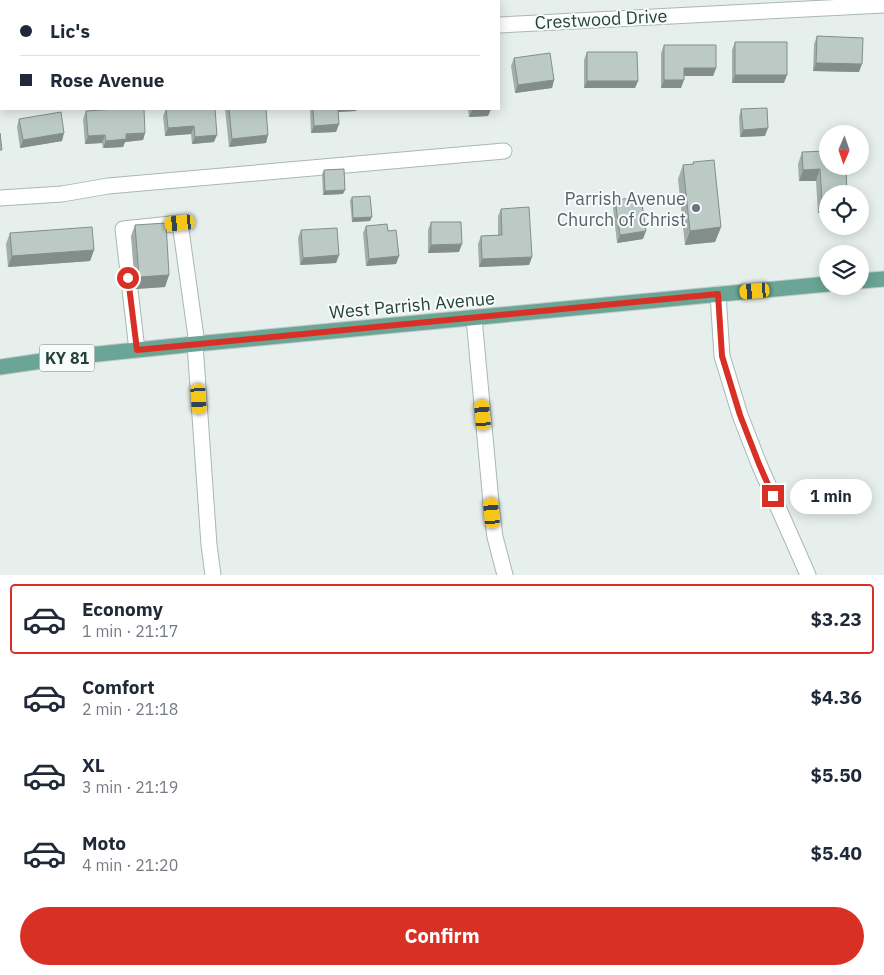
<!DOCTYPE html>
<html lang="en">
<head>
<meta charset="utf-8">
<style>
  :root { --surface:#fff; --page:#f6f6f7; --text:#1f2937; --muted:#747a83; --line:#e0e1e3; --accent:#d93025 }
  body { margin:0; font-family:"IBM Plex Sans",sans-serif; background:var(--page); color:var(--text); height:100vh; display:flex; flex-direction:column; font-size:19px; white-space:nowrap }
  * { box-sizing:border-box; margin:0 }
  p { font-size:16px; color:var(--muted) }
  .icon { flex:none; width:28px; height:28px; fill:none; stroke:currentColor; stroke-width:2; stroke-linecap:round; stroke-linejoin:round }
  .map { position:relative; height:575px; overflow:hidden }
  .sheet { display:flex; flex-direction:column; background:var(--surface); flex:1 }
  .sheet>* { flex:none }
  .top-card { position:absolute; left:0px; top:0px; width:500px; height:110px; box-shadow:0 2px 12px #0003; display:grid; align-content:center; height:110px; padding:0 20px; background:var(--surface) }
  .needle { width:32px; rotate:182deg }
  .buttons { position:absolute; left:819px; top:125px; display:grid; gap:10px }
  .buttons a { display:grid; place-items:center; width:50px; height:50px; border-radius:50%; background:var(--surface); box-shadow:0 2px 12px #0003; font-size:25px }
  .end { position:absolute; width:22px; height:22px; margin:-11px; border:6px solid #d93025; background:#fff; box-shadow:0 0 0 2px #fff }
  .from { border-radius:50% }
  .bubble { position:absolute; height:35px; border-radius:18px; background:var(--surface); box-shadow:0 2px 12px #0003; font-size:16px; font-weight:700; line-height:35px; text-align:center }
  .car { position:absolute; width:15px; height:30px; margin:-15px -8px; border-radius:6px; box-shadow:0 0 4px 1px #0007; background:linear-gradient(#f5c518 24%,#345 0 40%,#f5c518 0 76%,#345 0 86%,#f5c518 0) }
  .top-card b { display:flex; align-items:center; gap:18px; height:48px; font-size:19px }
  .top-card b+b { border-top:1px solid var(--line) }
  .top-card i { width:12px; height:12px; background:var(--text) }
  ul { padding:9px 0 0; list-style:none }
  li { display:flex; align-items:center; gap:15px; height:70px; margin:0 10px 8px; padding:0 10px; border:2px solid transparent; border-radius:5px }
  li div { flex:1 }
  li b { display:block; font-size:19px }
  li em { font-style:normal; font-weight:700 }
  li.active { border-color:var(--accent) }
  li>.icon { width:45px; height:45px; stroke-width:1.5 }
  .primary-button { display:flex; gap:10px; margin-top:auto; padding:10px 20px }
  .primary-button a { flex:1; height:58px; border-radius:30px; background:var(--accent); color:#fff; font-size:20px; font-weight:700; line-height:58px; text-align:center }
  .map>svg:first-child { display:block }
</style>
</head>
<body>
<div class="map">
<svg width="884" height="575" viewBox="0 0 884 575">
  <rect width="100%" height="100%" fill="#e6efeb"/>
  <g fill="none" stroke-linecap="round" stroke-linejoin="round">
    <!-- minor casing -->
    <g stroke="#a8b8b2" stroke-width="17">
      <path id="minor" d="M499 25 884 5
        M0 85H1
        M0 198 62 194 108 186 504 151
        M718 294 722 356 740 415 759 464 808 575
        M474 318 492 513 495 537 505 575
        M195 344 209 545 213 575
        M137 350 123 229 180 223 197 344"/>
    </g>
    <!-- major casing -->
    <g stroke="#c2cac8" stroke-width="17">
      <path id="major" d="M860 281 884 279
        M0 367 69 357 195 344 828 284"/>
    </g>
    <!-- minor -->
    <use href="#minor" stroke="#fff" stroke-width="15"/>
    <!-- major -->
    <use href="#major" stroke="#6aa596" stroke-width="15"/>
  </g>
  <!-- wall -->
  <path fill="#a1aea9" d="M817 36 859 72 813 71 814 44Z
    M735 42 784 83H732V50Z
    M664 45 716 68 713 76H684L681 88H661V53Z
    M587 52 638 81 635 88H584V60Z
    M514 58 554 80 552 88 515 93 511 66Z
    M166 109H215L214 142 192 144 191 134 165 136 163 116Z
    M225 109H266L268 135 266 143 229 147Z
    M310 109H357L356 111 338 112 339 124 336 132 311 133Z
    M468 109H491L488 116 469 117Z
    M741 109 765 136 740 137 739 117Z
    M86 111 145 133 143 140 125 142 123 147 103 148 102 143 85 144 83 119Z
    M19 119 62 141 20 148 17 127Z
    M828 151V212L818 213 816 181H799L798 164 802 152Z
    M693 162 721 227 715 242 685 245 678 179 683 165 693 164Z
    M324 170 343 194 323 195 322 174Z
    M352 197 370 221 352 222 350 201Z
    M615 200 643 239 617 243 613 208Z
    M501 209 532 257 529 265 479 267 478 244 481 236 498 235V216Z
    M431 222 459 252 428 253V230Z
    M135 225 169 275 165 287 135 289 131 236Z
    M366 226 388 231 399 256 396 264 366 266 363 233Z
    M301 230 339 255 336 263 300 265 298 238Z
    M10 233 94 250 90 261 8 267 6 244Z"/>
  <!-- shaded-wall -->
  <path fill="#838d89" d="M291 0H310V1H277Z
    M816 63 862 64 859 72 813 71Z
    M684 68H716L713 76H681Z
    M735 75H787L784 83H732Z
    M554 80 552 88 515 93 518 85Z
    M664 80H684L681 88H661Z
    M587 81H638L635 88H584Z
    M336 109H357L356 111 335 112Z
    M491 109 488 116 469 117 472 110Z
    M339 124 336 132 311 133 314 126Z
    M194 126 191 134 165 136 168 128Z
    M768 128 765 136 740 137 743 130Z
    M64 133 62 141 20 148 23 140Z
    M145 133 143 140 125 142 123 147 103 148 106 141 126 134Z
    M105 135 102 143 85 144 88 136Z
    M217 135 214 142 192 144 195 137Z
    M268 135 266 143 229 147 232 139Z
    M820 169 816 181H799L803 170Z
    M345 190 343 194 323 195 325 191Z
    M822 201H828V212L818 213Z
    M372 217 370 221 352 222 353 218Z
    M721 227 715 242 685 245 690 231Z
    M646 231 643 239 617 243 620 235Z
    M462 244 459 252 428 253 431 245Z
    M94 250 90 261 8 267 12 256Z
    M339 255 336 263 300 265 303 258Z
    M399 256 396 264 366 266 369 259Z
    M532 257 529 265 479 267 482 259Z
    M169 275 165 287 135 289 139 277Z"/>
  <!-- building -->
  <path fill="#bbcac4" stroke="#838d89" d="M89 0H139V1H89Z
    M168 0H226L227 1H168Z
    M248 0H291L277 1H248Z
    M817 36 863 38 862 64 816 63Z
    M735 42H787V75H735Z
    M664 45H716V68H684V80H664Z
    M587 52H637L638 81H587Z
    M550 53 554 80 518 85 514 58Z
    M767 108 768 128 743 130 741 109Z
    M117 109H144L145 133 126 134V139L106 141 105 135 88 136 86 111Z
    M166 109H215L217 135 195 137 194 126 168 128Z
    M229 109H266L268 135 232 139Z
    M313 109H338L339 124 314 126Z
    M471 109H490L472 110Z
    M61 112 64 133 23 140 19 119Z
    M0 133 2 150H0Z
    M828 151V166H846L847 194H828V201H822L820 169 803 170 802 152Z
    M714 160 721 227 690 231 683 165 694 164 693 162Z
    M344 169 345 190 325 191 324 170Z
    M370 196 372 217 353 218 352 197Z
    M641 197 646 231 620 235 615 200Z
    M529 207 532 257 482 259 481 236 502 235 501 209Z
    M431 222H461L462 244 431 245Z
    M166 223 169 275 139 277 135 225Z
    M387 224 388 231 396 230 399 256 369 259 366 226Z
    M92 227 94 250 12 256 10 233Z
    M337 228 339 255 303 258 301 230Z"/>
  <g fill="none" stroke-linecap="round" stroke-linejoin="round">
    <!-- route -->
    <path stroke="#d93025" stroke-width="6" d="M128 278 137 350 718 294 722 356 740 415 759 464 773 496"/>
  </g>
  <!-- markers -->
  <circle fill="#6b7280" stroke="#f7fbf9" stroke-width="2" cx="696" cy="208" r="5"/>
  <g text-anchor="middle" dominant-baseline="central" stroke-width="4" stroke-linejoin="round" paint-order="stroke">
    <!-- shield labels -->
    <rect fill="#f7fbf9" stroke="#637a73" stroke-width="1" x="39.5" y="344.5" width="55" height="27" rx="4"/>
    <g font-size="16" font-weight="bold" fill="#24423a">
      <text x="67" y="358">KY 81</text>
    </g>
    <!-- street labels -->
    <g font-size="18" fill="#24423a" stroke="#f7fbf9">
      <text transform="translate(601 19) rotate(-3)">Crestwood Drive</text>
      <text transform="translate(412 305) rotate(-5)">West Parrish Avenue</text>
    </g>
    <!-- worship labels -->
    <g font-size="18" fill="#5b616d" stroke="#f7fbf9" text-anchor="end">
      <text x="686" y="198">Parrish Avenue<tspan x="686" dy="21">Church of Christ</tspan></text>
    </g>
  </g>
</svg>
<div class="buttons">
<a><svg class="needle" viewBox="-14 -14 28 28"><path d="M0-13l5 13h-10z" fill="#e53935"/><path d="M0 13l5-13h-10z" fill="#747a83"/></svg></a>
<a><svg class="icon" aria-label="locate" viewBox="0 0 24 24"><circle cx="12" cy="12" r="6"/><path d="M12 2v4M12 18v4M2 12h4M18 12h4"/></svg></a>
<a><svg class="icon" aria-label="layers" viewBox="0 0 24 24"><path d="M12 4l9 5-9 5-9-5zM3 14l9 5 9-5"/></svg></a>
</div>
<i class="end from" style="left:128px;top:278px"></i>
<i class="end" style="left:773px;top:496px"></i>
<div class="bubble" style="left:790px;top:479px;width:82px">1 min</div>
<i class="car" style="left:180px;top:223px;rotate:264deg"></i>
<i class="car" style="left:755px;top:291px;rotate:265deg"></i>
<i class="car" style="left:199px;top:399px;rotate:176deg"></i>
<i class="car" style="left:483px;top:415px;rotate:355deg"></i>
<i class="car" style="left:492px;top:513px;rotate:355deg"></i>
<div class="top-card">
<b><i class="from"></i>Lic's</b>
<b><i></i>Rose Avenue</b>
</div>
</div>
<section class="sheet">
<ul>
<li class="active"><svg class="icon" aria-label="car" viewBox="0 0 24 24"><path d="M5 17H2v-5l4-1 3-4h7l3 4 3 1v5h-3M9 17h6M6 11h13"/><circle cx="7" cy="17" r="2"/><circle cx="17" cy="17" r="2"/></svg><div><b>Economy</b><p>1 min · 21:17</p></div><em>$3.23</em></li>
<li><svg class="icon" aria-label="car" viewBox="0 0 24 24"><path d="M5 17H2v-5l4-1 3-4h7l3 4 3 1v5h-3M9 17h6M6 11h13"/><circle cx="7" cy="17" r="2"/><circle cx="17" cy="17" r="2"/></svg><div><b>Comfort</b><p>2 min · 21:18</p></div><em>$4.36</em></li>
<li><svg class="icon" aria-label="car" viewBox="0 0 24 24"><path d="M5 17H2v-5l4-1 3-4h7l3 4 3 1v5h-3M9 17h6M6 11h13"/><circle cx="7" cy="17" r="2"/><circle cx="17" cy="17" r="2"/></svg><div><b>XL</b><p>3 min · 21:19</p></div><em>$5.50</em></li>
<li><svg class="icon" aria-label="car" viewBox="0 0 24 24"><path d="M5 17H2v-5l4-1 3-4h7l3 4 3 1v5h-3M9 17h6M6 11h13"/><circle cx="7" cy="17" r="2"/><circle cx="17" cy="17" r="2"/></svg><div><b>Moto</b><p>4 min · 21:20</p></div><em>$5.40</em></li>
</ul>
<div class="primary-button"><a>Confirm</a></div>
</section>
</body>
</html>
